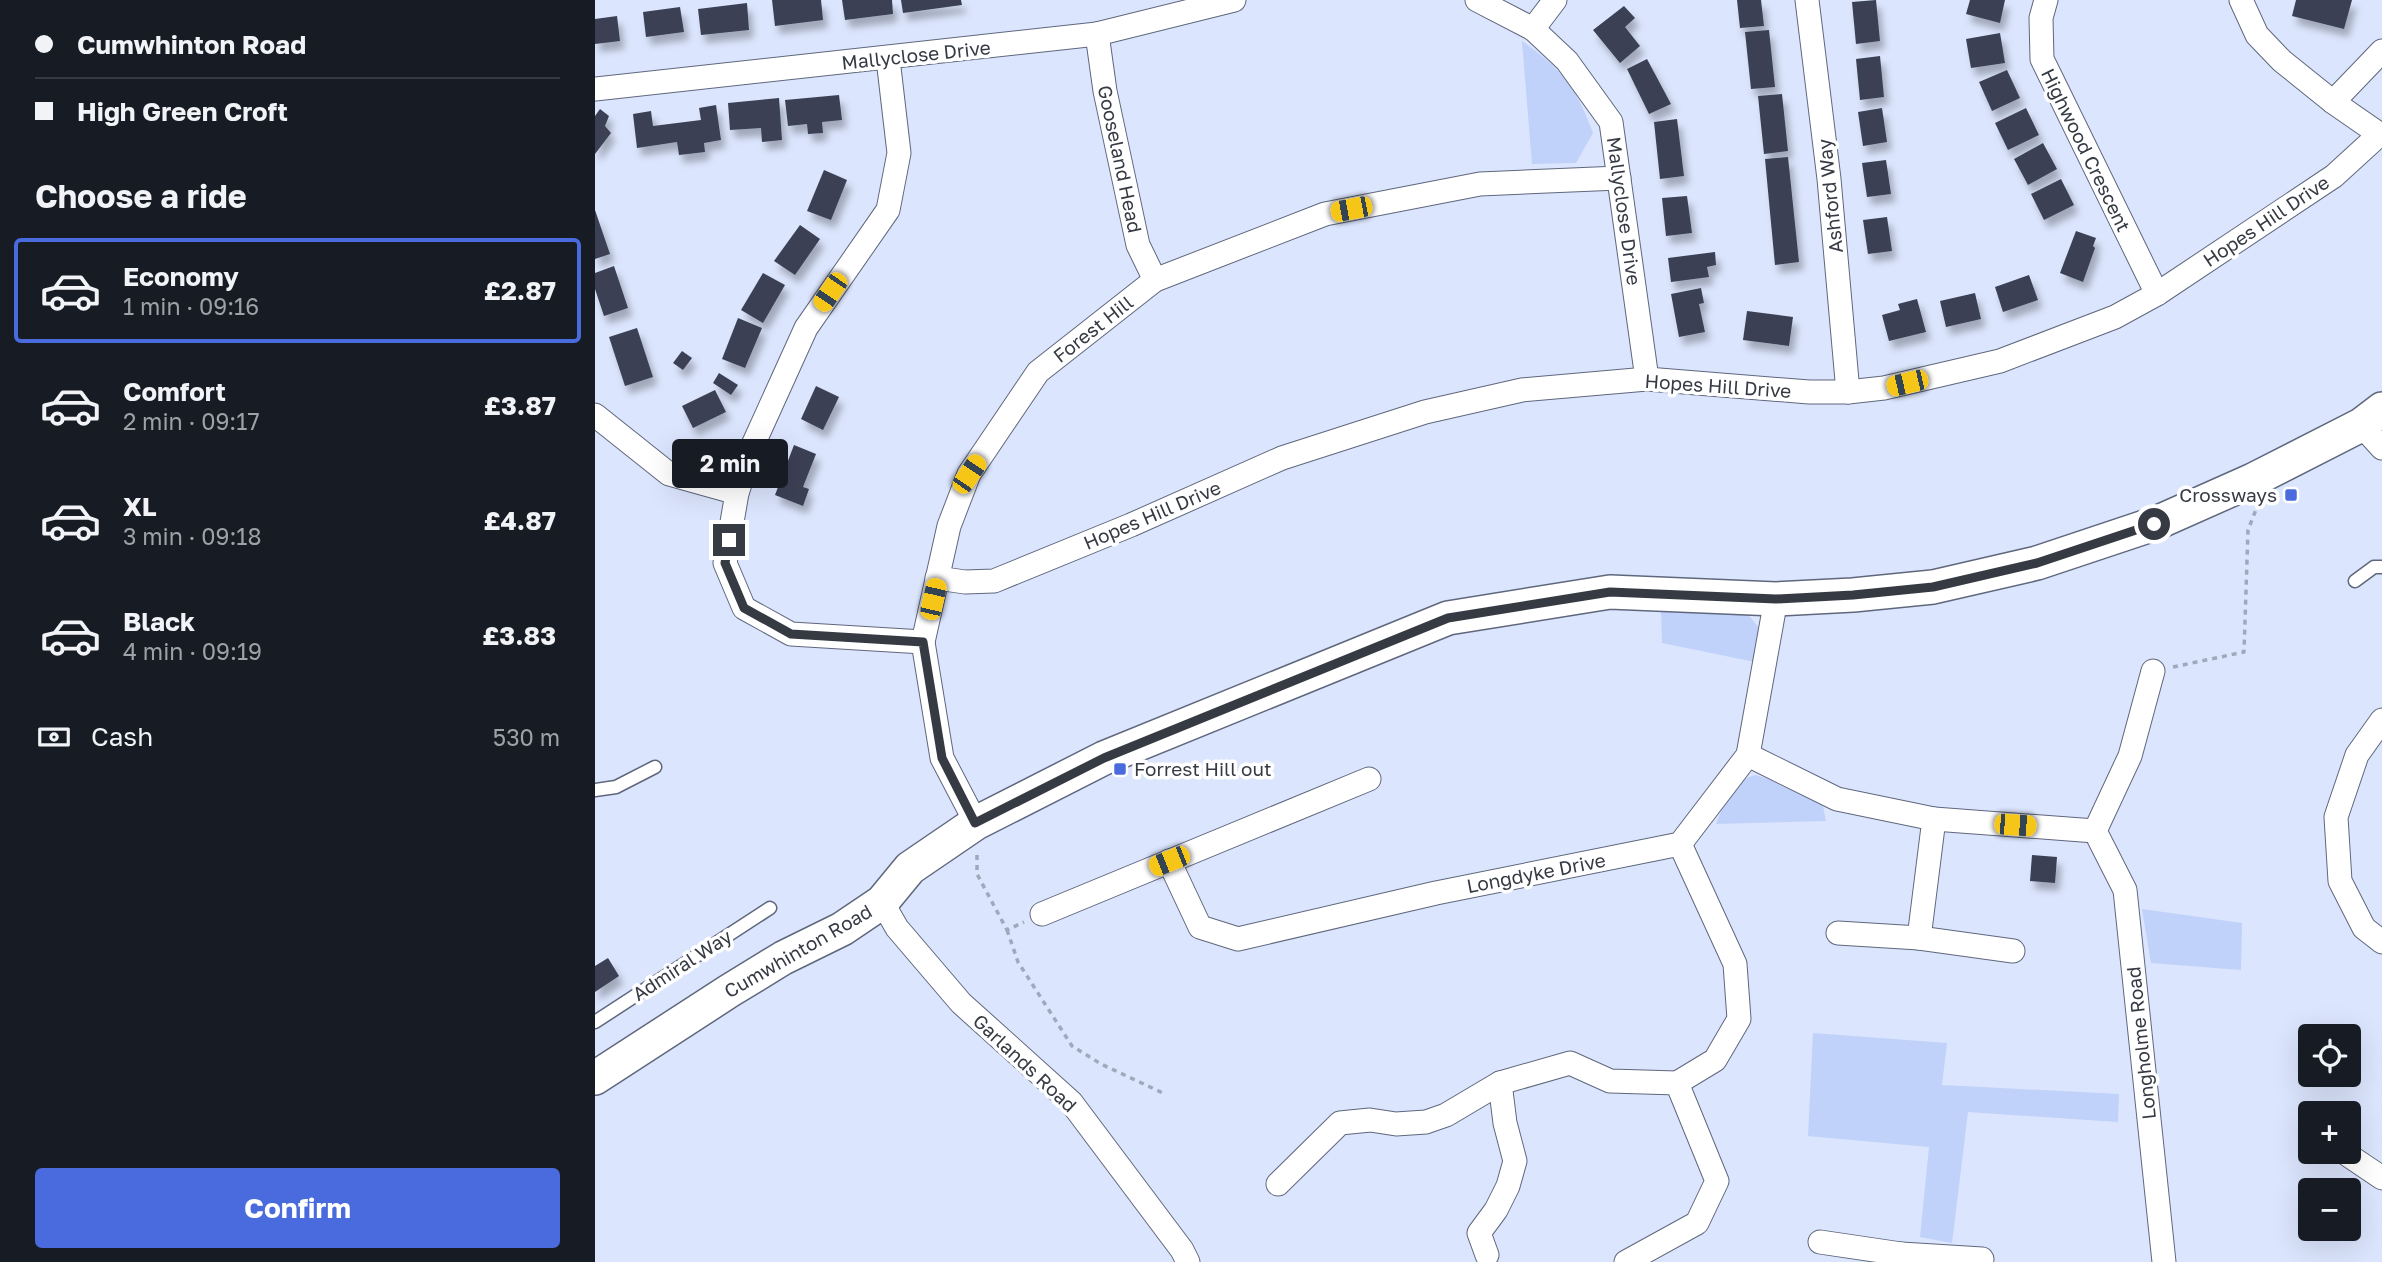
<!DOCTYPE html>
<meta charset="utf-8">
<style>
:root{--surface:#171b24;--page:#242831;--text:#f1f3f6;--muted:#9ea1a6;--line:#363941;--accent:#4a6bde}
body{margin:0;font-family:"Golos Text",sans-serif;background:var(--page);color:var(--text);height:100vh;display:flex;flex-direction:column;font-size:26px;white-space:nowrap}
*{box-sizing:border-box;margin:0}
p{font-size:23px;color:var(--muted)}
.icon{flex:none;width:38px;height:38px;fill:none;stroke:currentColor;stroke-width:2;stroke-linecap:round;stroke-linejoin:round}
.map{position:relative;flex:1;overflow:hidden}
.panel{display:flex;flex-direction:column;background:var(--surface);width:595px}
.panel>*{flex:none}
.guide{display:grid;align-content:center;height:154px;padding:0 35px;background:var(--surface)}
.fabs{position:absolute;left:1703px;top:1024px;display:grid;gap:14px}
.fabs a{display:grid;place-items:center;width:63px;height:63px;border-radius:7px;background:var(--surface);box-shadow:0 7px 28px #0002;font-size:35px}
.end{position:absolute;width:32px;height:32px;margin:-16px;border:9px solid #363a43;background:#fff;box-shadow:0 0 0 4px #fff}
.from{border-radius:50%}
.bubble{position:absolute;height:49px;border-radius:7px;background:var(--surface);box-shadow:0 7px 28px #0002;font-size:23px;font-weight:700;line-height:49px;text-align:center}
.car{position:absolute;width:21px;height:42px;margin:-21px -10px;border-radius:9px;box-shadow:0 0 5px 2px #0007;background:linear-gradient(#f5c518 24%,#345 0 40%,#f5c518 0 76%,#345 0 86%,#f5c518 0)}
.guide b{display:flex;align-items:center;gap:24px;height:66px;font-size:26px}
.guide b+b{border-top:2px solid var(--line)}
.guide i{width:18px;height:18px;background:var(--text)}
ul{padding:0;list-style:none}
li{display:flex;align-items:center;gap:21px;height:105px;margin:0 14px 10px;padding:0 21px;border:4px solid transparent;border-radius:7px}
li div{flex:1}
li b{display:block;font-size:26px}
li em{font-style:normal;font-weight:700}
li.selected{border-color:var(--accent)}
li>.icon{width:63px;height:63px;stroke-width:1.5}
h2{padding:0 35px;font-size:32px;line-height:84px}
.pay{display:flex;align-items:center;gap:18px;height:77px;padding:0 35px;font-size:26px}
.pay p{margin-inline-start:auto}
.cta{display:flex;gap:14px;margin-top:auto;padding:14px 35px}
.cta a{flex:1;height:80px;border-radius:7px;background:var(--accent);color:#fff;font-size:28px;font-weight:700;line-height:80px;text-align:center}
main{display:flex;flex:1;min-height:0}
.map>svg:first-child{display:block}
.green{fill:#c0d1fa}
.building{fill:#3a4154;filter:url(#shadow)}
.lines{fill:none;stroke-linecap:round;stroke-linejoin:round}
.lane-casing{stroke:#5f677c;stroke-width:15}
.street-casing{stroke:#5f677c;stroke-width:25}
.secondary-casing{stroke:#5f677c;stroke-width:36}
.path{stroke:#a0a8bb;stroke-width:3.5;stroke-dasharray:5 5;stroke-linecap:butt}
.lane{stroke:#fff;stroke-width:12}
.street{stroke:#fff;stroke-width:23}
.secondary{stroke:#fff;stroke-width:33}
.route{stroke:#363a43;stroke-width:9}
.poi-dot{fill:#4a6bde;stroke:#fff;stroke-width:2.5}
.labels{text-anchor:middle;stroke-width:7;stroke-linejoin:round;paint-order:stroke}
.street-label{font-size:19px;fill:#363a43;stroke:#fff}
.poi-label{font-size:19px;fill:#363a43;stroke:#fff;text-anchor:end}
</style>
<main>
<section class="panel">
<div class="guide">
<b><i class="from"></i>Cumwhinton Road</b>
<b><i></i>High Green Croft</b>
</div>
<h2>Choose a ride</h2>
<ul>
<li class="selected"><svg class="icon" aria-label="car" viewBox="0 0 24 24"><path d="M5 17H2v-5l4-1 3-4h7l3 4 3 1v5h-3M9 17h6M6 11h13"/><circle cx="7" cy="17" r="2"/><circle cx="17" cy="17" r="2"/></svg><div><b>Economy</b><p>1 min · 09:16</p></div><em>£2.87</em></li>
<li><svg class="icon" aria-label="car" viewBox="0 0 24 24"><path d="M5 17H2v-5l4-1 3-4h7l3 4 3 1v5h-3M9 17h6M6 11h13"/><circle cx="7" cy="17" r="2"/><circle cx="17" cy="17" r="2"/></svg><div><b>Comfort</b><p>2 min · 09:17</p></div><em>£3.87</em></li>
<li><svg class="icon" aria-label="car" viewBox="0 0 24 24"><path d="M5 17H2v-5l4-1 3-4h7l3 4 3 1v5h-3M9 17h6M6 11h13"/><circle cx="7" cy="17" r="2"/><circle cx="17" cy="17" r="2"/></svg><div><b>XL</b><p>3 min · 09:18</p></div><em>£4.87</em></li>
<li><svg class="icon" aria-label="car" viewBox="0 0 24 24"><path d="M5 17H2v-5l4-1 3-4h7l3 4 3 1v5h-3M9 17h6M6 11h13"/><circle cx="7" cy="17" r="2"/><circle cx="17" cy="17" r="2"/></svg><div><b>Black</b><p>4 min · 09:19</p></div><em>£3.83</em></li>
</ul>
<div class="pay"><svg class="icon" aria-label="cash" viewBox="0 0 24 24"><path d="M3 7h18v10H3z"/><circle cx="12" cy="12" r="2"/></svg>Cash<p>530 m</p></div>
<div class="cta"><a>Confirm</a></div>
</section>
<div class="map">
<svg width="1787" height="1262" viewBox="0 0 1787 1262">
<defs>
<filter id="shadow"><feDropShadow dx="4.5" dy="8" stdDeviation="3.5" flood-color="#0004"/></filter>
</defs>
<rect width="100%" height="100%" fill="#dbe5fd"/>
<g class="green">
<path d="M 927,41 C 969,71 980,86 998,133 L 981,163 L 937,164 Z"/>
<polygon points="1116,610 1152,613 1164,628 1160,662 1067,643 1066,612"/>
<path d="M 1161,775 L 1181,781 L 1228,806 L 1231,821 L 1121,824 C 1128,805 1139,779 1161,775 Z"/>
<polygon points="1547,909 1647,923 1646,970 1556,963"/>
<polygon points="1218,1033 1352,1043 1347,1085 1524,1094 1523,1122 1373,1112 1357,1243 1325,1237 1334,1147 1213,1136"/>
</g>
<g class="building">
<polygon points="177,0 226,0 228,20 180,26"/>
<polygon points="247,0 297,0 298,14 250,20"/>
<polygon points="306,0 366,0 367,5 308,13"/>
<polygon points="1142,0 1166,0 1169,26 1145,28"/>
<polygon points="1281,0 1285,41 1261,44 1257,2"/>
<polygon points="1375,0 1410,0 1405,23 1371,14"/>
<polygon points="1701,0 1757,0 1749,29 1697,16"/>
<polygon points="152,3 154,30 106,35 103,9"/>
<polygon points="1029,6 1040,18 1030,27 1045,46 1025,63 998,30"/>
<polygon points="85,7 89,32 51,37 48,12"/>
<polygon points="22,16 25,41 0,44 0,19"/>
<polygon points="1174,30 1180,87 1156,89 1150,32"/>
<polygon points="1405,33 1410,63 1376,68 1371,39"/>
<polygon points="1285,56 1289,97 1265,100 1261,59"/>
<polygon points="1052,59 1076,104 1054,114 1032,69"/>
<polygon points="1412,70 1425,98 1397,111 1384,82"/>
<polygon points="1187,94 1193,151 1169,154 1163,96"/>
<polygon points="244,95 247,120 227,122 228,133 213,134 212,124 193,126 190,100"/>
<polygon points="184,98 187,140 167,142 166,128 135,130 133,103"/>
<polygon points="121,105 126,140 109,143 110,152 84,155 82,142 42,148 38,114 56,111 58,126 106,120 104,108"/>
<polygon points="1287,108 1292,142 1268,146 1263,112"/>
<polygon points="1431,108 1444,135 1413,150 1400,123"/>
<polygon points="5,109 14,116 10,126 16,133 0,154 0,116"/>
<polygon points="1082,119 1089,176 1065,179 1059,122"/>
<polygon points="1448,143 1462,169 1433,185 1419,159"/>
<polygon points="1193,157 1204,262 1180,265 1170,159"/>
<polygon points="1291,160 1296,194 1272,197 1267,163"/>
<polygon points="229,170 252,180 236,220 212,211"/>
<polygon points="1466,179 1479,205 1449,220 1436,194"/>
<polygon points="1092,196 1097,233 1071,236 1067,198"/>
<polygon points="0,210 15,254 0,259"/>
<polygon points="1292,217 1297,251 1273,254 1268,220"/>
<polygon points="205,225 225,239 200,275 179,261"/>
<polygon points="1481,231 1501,238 1498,246 1500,248 1488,282 1465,273"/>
<polygon points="1120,252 1121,265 1112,267 1114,277 1076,282 1073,258"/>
<polygon points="19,266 33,308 9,316 0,289 0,273"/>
<polygon points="168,273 190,285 168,323 146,310"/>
<polygon points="1434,275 1443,300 1408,312 1400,287"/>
<polygon points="1106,288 1109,303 1104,304 1110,332 1084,337 1076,294"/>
<polygon points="1380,293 1386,319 1351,327 1345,301"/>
<polygon points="1322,299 1331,332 1294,341 1287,315 1305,310 1303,304"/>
<polygon points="1152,311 1198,317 1194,346 1148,340"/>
<polygon points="143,318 167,328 150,368 127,359"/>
<polygon points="42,328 58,377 30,386 14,337"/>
<polygon points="87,351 97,358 88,370 78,363"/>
<polygon points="124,373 143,385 136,395 118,383"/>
<polygon points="221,386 244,397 228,430 206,419"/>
<polygon points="120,390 131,412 98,428 87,406"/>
<polygon points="199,445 221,454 208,487 214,489 208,506 180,495"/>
<polygon points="1437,855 1462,857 1460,883 1435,881"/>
<polygon points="13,958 24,976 0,992 0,966"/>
</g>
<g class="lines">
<g class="lane-casing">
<g id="lane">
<polyline points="1760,581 1779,567 1787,567"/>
<polyline points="0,790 21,787 60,767"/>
<polyline points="0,1022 175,908"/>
</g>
</g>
<g class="street-casing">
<g id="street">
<polyline points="882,0 938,29 972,61 1016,122 1052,379"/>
<polyline points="1212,0 1234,179 1253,392"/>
<polyline points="1451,0 1446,18 1447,59 1562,294"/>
<polyline points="1646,0 1662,35 1687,61 1738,102 1787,136"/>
<polyline points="938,29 960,0"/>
<polyline points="502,34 510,91 543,245 560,280"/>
<polyline points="293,59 304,153 293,210 211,328 158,445 142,493 130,563 149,608 196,634 328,642"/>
<polyline points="0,89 502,34 639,0"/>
<polyline points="1738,102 1787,51"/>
<polyline points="0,415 74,474 142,493"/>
<polyline points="1766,425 1787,448"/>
<polyline points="342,578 370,582 399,581 536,525 687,458 830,412 927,390 1052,379 1214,392 1253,392 1289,388 1405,361 1520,317 1562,294 1739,176 1785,134"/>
<polyline points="1787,720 1762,755 1741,817 1745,881 1769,928 1787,942"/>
<polyline points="1153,755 1242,799 1339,819 1500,831 1530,890 1569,1262"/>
<polyline points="381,823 347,758 328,642 354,526 374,474 443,372 560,280 730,214 885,184 1024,178"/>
<polyline points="1500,831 1535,756 1558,671"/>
<polyline points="574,861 605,927 643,939 841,893 1085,844 1153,755 1181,599"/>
<polyline points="287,902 302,928 366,1003 476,1102 587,1250 593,1262"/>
<polyline points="447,914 774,779"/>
<polyline points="1243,933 1324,938 1418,951"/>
<polyline points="1324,938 1339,819"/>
<polyline points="1750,1153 1787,1178"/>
<polyline points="683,1184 745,1123 775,1120 801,1124 831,1122 851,1115 905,1083 975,1063 1015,1081 1082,1083 1120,1060 1144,1019 1140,964 1085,844"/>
<polyline points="1225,1242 1306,1254"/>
<polyline points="892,1255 884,1233 901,1210 913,1186 920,1161 910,1123 905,1083"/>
<polyline points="1031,1262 1102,1223 1122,1181 1082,1083"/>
<polyline points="1306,1262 1306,1254 1387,1259"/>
</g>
</g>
<g class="secondary-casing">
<polyline id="secondary" points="0,1078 134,991 188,958 247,929 287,902 315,868 381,823 509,758 853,618 1015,592 1181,599 1258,595 1338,587 1442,563 1559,524 1658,480 1766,425 1787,409"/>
</g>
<g class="path">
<polyline points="1578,667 1649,652 1653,530 1662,507"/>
<polyline points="382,855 382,874 412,930 429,922"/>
<polyline points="412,930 423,962 477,1046 506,1064 570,1094"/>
</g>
<use href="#lane" class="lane"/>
<use href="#street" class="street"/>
<use href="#secondary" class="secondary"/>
</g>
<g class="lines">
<polyline class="route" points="134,540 130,563 149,608 196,634 328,642 347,758 380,823 509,758 853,618 1015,592 1181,599 1258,595 1338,587 1442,563 1559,524"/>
</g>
<g class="poi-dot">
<rect x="1689" y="488" width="14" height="14" rx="3.5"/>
<rect x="518" y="762" width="14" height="14" rx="3.5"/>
</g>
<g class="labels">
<g class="street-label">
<text transform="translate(321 55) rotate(-6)" y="7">Mallyclose Drive</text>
<text transform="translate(1491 150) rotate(64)" y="7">Highwood Crescent</text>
<text transform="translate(525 159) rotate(78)" y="7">Gooseland Head</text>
<text transform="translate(1235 196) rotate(-96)" y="7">Ashford Way</text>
<text transform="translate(1029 211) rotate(82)" y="7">Mallyclose Drive</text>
<text transform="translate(1671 221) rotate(-34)" y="7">Hopes Hill Drive</text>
<text transform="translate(498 329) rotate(-38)" y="7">Forest Hill</text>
<text transform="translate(1123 386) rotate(4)" y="7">Hopes Hill Drive</text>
<text transform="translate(557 515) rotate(-23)" y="7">Hopes Hill Drive</text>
<text transform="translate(941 873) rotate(-11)" y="7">Longdyke Drive</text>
<text transform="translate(203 951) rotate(-30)" y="7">Cumwhinton Road</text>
<text transform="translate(87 965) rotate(-33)" y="7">Admiral Way</text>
<text transform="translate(1546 1043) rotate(-96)" y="7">Longholme Road</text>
<text transform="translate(430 1063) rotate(43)" y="7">Garlands Road</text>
</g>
<g class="poi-label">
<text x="1682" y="502">Crossways</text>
<text x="539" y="776" text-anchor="start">Forrest Hill out</text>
</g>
</g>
</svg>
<div class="fabs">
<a><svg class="icon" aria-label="locate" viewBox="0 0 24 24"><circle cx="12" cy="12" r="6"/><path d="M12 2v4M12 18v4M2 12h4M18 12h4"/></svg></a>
<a>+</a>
<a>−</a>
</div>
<i class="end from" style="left:1559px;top:524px"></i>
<i class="end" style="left:134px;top:540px"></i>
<div class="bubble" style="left:77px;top:439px;width:116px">2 min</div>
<i class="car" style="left:756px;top:209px;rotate:259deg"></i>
<i class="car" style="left:235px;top:292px;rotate:214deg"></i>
<i class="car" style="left:1312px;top:383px;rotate:257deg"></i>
<i class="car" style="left:374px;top:474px;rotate:34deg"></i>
<i class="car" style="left:338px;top:599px;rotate:13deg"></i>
<i class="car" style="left:1420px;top:825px;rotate:94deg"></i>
<i class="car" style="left:574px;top:861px;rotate:248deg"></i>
</div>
</main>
